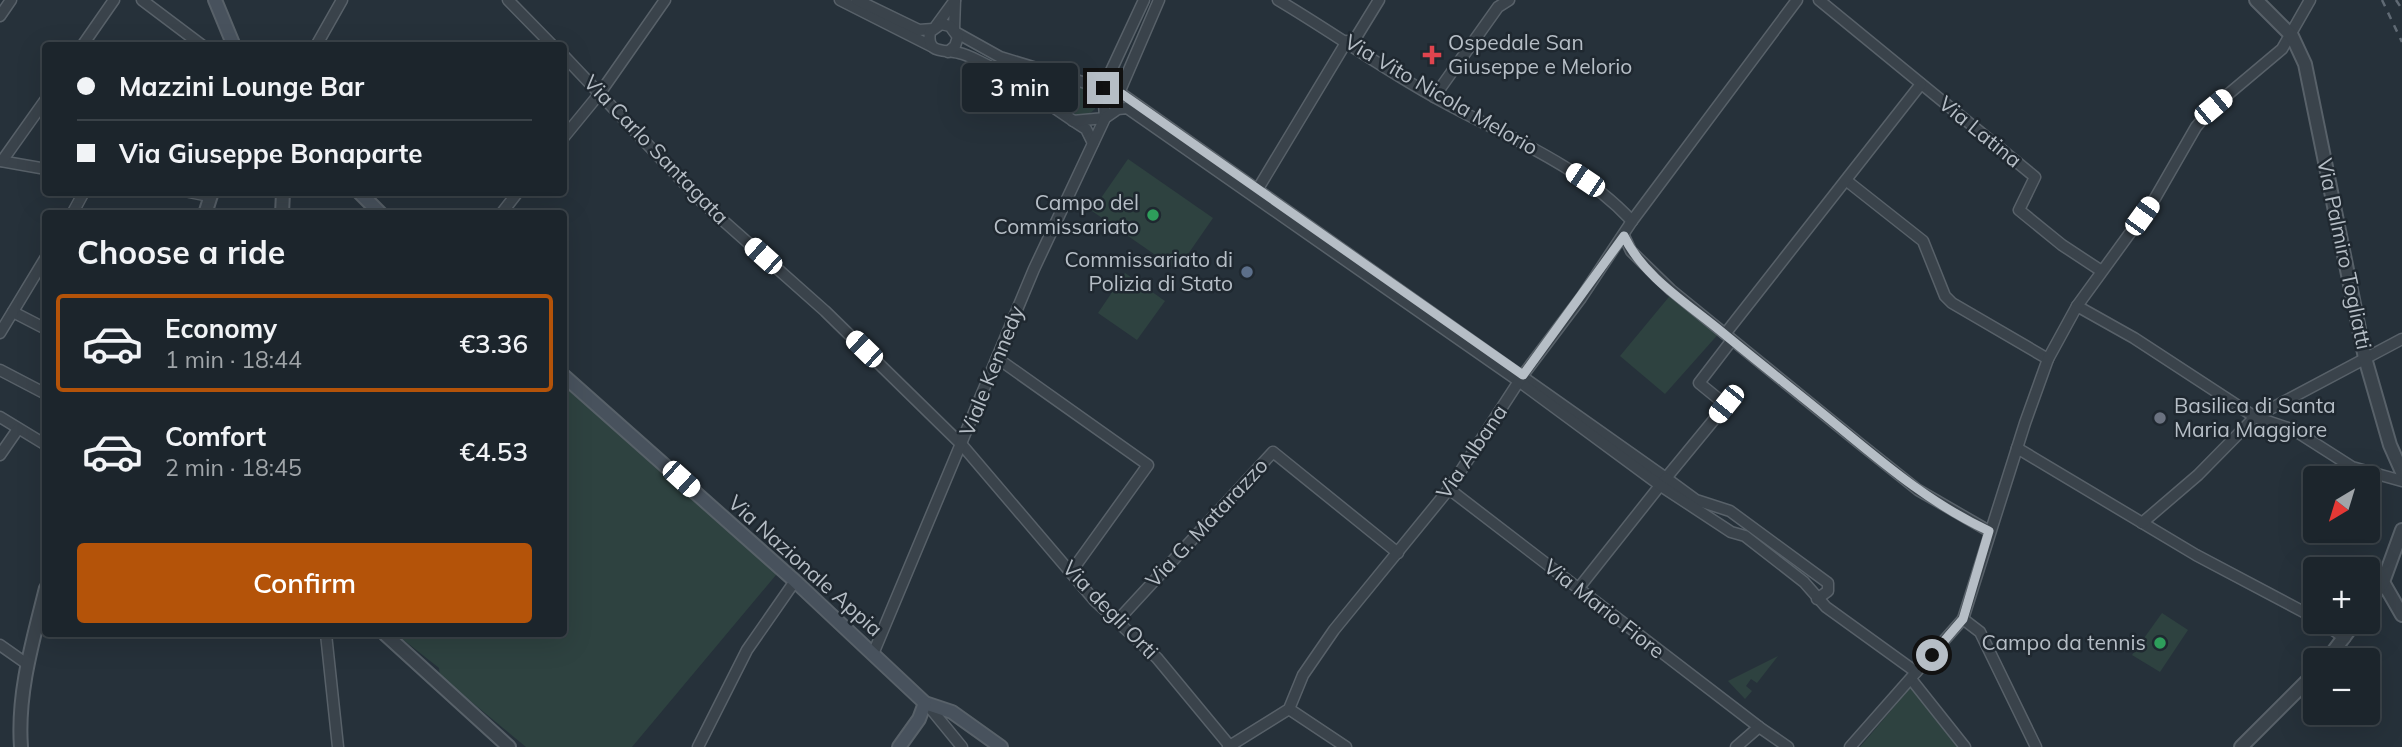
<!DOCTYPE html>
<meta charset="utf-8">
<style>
:root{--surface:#1c252c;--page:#252d34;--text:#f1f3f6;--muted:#a0a5a9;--line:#3a4248;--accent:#b45309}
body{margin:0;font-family:Mulish,sans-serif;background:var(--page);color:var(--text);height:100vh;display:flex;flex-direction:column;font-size:26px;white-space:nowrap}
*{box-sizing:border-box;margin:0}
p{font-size:23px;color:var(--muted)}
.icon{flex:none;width:38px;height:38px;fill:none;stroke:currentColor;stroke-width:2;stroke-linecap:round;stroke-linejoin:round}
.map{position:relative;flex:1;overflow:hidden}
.side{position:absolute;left:42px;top:210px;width:525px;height:427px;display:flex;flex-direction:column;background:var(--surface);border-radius:7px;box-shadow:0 7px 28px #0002,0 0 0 2px var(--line)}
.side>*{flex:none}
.guide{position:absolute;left:42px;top:42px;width:525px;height:154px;border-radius:7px;box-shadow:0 7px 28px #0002,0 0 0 2px var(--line);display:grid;align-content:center;height:154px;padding:0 35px;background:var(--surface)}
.needle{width:46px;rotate:218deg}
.fabs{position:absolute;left:2303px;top:466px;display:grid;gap:14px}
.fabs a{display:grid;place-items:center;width:77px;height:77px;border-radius:7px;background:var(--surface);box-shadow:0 7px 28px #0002,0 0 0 2px var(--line);font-size:35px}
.end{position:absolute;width:32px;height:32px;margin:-16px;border:9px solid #b6bec6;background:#111;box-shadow:0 0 0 4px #111}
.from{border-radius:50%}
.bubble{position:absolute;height:49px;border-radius:7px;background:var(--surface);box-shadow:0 7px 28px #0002,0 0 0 2px var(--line);font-size:23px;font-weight:600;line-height:49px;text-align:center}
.car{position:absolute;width:21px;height:42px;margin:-21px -10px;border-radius:9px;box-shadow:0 0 5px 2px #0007;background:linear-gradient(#fff 24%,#345 0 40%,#fff 0 76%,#345 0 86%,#fff 0)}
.guide b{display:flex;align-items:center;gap:24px;height:66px;font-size:26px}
.guide b+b{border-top:2px solid var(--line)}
.guide i{width:18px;height:18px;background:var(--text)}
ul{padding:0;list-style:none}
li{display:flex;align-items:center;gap:21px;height:98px;margin:0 14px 10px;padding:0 21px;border:4px solid transparent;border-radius:7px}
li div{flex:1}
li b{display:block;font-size:26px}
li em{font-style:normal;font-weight:600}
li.selected{border-color:var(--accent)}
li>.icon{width:63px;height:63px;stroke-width:1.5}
h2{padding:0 35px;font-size:32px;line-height:84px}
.action{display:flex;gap:14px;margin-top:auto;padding:14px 35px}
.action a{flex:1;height:80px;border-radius:7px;background:var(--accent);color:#fff;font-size:28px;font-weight:600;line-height:80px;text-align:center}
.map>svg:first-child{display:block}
.green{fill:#2e4240}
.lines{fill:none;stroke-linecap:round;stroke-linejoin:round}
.minor-casing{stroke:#586169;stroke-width:13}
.tertiary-casing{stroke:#586169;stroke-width:16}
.secondary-casing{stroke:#586169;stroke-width:16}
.minor{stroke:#3a434b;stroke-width:10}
.tertiary{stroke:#3a434b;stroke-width:12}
.secondary{stroke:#48525d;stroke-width:12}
.rail{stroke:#606a74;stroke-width:2.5;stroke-dasharray:7 7;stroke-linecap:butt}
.route{stroke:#b6bec6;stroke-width:9}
.health-dot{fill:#e0444e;stroke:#1f2830;stroke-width:2.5}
.leisure-dot{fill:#2e9e5b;stroke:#1f2830;stroke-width:2.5}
.service-dot{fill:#5c6f8a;stroke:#1f2830;stroke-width:2.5}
.worship-dot{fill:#6b7280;stroke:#1f2830;stroke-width:2.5}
.labels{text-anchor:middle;stroke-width:5;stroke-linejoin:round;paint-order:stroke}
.poi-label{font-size:21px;fill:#b6bec6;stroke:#1f2830;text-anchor:end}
.street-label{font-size:21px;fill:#b6bec6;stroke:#1f2830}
</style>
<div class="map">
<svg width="2402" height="747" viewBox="0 0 2402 747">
<rect width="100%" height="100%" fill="#26313a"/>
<g class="green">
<polygon points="1010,64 1088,87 1096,95 1095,109 1088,115 1077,115 1007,71 1005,68"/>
<polygon points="1128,159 1213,218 1177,270 1092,211"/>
<polygon points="1125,273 1165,301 1137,340 1098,313"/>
<polygon points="1673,292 1721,331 1665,394 1620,356"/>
<polygon points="564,376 781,569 632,747 526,747 440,676 439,668 396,634 564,634"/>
<polygon points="2162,613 2188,630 2160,672 2132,655"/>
<polygon points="1778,656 1757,683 1751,679 1746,686 1752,691 1745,699 1728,681"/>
<polygon points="1911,687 1961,747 1860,747"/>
</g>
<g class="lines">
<g class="minor-casing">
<g id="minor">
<polyline points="142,0 203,46"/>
<polyline points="508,0 553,46"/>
<polyline points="840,0 931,46"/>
<polyline points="857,0 919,30 933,29"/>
<path d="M 1278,0 C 1332,32 1383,69 1438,99 C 1505,136 1579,164 1632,221"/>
<polyline points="1819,0 2035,177 2019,210 2062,245 2100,270"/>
<polyline points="0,16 11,0"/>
<polyline points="936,26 955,0"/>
<polyline points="954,29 955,0"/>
<polyline points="957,33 1000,57 1122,94 1666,478 1726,405 1699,383 1732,340"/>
<polyline points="1352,44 1379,0"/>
<polyline points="82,46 114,0"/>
<polyline points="316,46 342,0"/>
<path d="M 948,52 L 955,46 L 958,37 L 950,26 L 941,24 L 930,32 C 926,55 945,49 959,53 C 965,54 973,58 979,61 C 1017,79 1051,107 1086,129 L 1093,143"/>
<polyline points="564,56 701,201 825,311 962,445 1095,601 1157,658 1229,745"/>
<polyline points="1103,88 1144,0"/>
<polyline points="1119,93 1159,0"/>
<polyline points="1434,97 1498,7 1509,0"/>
<polyline points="1073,121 1105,118 1103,88"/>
<polyline points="564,137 600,93 665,0"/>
<polyline points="0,161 46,169"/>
<polyline points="2,161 46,99"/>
<polyline points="1847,181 1923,241 1945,296 1952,303 2048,359"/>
<polyline points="189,192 209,196"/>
<polyline points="1256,192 1347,41"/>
<polyline points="72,214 84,192"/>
<polyline points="501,214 518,192"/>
<polyline points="1624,236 1631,251 1671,290 1859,443 1918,490 1989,531"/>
<polyline points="2077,306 2134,338 2255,417 2294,430 2352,467 2402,481"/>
<polyline points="13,312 46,329"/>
<polyline points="0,333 46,257"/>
<polyline points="1725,334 1921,84"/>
<polyline points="997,358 1148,465 1071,572"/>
<polyline points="0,370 46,394"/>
<polyline points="0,417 46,445"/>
<polyline points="2017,448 2196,555 2315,618"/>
<polyline points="0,455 18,429"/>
<polyline points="1449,489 1759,727"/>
<polyline points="2142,523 2198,475 2255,417 2402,339"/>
<polyline points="1578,589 1666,478 1696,500 1730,511 1828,583 1828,591 1817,599"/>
<polyline points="1963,619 1980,632 2036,747"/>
<polyline points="1118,620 1273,452 1398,553"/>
<polyline points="2320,621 2345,638"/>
<polyline points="326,634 338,747"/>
<polyline points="0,645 27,664"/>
<polyline points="873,654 1034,269 1105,118 1118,109 1127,108 1520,382 1661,486 1731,532 1745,536 1804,582 1826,607 1916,672"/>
<polyline points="1911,679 1965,747"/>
<polyline points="926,703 962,747"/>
<polyline points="1289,709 1346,747"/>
<polyline points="698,747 747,650 795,581"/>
<polyline points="1228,747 1289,709 1303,675 1334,630 1449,489 1523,375 1581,298 1632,221 1797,0"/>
<polyline points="1736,747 1759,727 1788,747"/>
<polyline points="1850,747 1963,619 2025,423 2048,359 2077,306 2154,200 2196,127 2213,107 2282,49 2310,0"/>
</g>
</g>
<g class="tertiary-casing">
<g id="tertiary">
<polyline points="2256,0 2292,36 2305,64 2365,358 2390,445 2402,472"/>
<polyline points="205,214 212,192"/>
<polyline points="282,214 283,192"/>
<polyline points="2383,582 2402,615"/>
<polyline points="2368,604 2383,582 2402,530"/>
<polyline points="385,634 509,747"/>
<polyline points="2327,660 2356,621"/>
<path d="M 21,747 C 17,693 33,640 46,588"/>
<polyline points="2241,747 2315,673"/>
</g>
</g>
<g class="secondary-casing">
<g id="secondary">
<polyline points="215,0 234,46"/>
<polyline points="359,192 381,214"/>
<polyline points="564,376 795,581 925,703 952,712 1001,747"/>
<polyline points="899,747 919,719 925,703"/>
</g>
</g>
<use href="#minor" class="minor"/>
<use href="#tertiary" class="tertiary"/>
<use href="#secondary" class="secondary"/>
<g class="rail">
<polyline points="2382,0 2402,42"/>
<polyline points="2396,0 2402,9"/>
</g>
</g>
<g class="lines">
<path class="route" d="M 1103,88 L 1122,94 L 1523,375 L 1624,236 C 1643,277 1690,305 1723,333 C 1763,366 1804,398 1844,431 C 1890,469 1935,506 1989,531 L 1963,619 L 1932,655"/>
</g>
<path class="health-dot" d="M1428.5 44.5h7v7h7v7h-7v7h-7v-7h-7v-7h7z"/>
<g class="leisure-dot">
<circle cx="1153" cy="215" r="7"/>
<circle cx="2160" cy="643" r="7"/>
</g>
<circle class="service-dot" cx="1247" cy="272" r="7"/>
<circle class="worship-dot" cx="2160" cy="418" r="7"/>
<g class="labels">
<g class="poi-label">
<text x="1448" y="50" text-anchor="start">Ospedale San<tspan x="1448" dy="24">Giuseppe e Melorio</tspan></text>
<text x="1139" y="210">Campo del<tspan x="1139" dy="24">Commissariato</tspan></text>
<text x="1233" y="267">Commissariato di<tspan x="1233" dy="24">Polizia di Stato</tspan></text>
<text x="2174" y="413" text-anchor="start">Basilica di Santa<tspan x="2174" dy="24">Maria Maggiore</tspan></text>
<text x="2146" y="650">Campo da tennis</text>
</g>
<g class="street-label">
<text transform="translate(1441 95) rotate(30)" y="7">Via Vito Nicola Melorio</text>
<text transform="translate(1980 132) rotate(39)" y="7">Via Latina</text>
<text transform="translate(656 150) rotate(46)" y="7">Via Carlo Santagata</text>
<text transform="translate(2344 254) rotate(78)" y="7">Via Palmiro Togliatti</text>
<text transform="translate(992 371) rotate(-68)" y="7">Viale Kennedy</text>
<text transform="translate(1472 452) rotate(-56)" y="7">Via Albana</text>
<text transform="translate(1207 523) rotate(-47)" y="7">Via G. Matarazzo</text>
<text transform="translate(805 566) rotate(42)" y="7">Via Nazionale Appia</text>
<text transform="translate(1604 609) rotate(38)" y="7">Via Mario Fiore</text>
<text transform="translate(1110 610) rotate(46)" y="7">Via degli Orti</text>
</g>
</g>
</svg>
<div class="fabs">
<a><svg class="needle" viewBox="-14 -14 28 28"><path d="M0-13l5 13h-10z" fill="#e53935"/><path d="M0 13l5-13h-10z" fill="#a0a5a9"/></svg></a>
<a>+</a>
<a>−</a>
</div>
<i class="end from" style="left:1932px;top:655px"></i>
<i class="end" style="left:1103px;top:88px"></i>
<div class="bubble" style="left:962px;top:63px;width:116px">3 min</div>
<i class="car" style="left:2213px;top:107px;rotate:50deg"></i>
<i class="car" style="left:1585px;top:180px;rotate:304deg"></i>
<i class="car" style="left:2142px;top:216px;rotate:36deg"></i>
<i class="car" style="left:763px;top:256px;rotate:312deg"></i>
<i class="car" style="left:864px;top:349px;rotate:314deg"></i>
<i class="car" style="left:1726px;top:404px;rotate:219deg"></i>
<i class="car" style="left:681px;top:479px;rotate:132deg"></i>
<div class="guide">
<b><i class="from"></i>Mazzini Lounge Bar</b>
<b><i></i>Via Giuseppe Bonaparte</b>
</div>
<section class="side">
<h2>Choose a ride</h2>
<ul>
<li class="selected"><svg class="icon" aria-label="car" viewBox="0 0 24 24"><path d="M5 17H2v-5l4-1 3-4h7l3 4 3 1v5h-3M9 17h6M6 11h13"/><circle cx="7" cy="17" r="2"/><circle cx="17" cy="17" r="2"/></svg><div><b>Economy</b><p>1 min · 18:44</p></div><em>€3.36</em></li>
<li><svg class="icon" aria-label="car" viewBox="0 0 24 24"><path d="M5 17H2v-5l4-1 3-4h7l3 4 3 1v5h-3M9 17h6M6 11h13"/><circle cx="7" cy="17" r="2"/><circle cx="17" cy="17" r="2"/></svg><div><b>Comfort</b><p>2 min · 18:45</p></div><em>€4.53</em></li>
</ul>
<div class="action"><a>Confirm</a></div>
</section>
</div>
